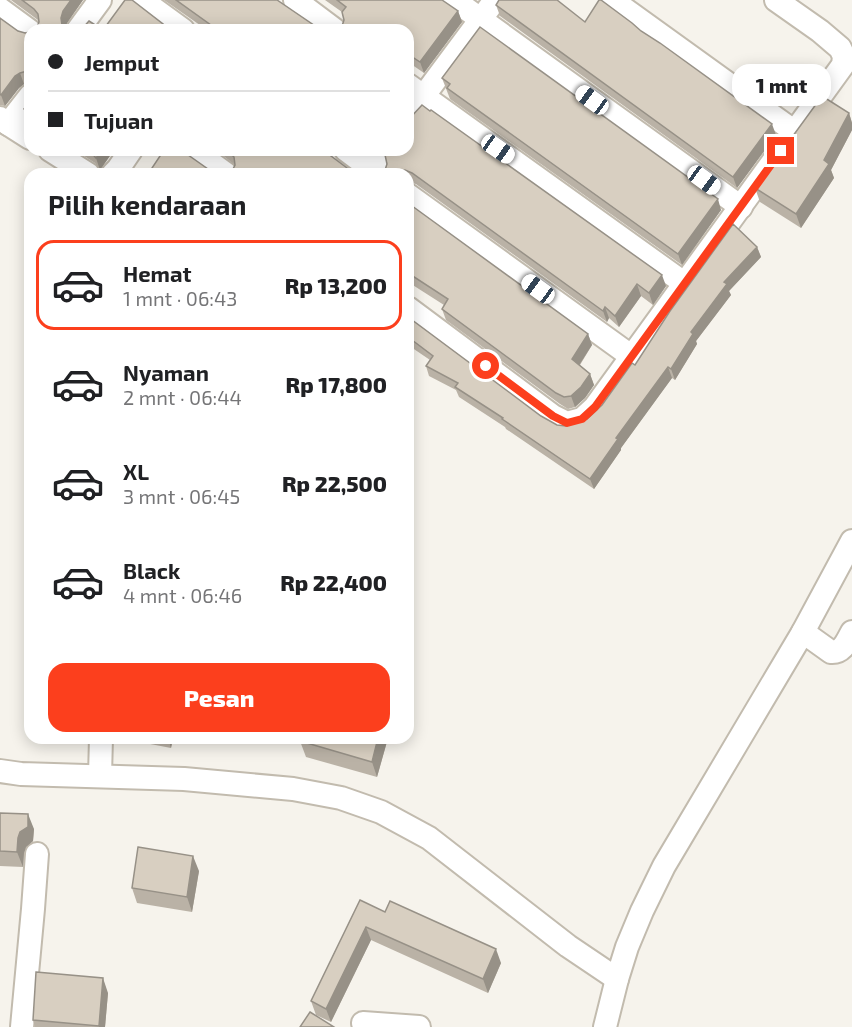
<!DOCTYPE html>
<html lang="id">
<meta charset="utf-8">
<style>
:root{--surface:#fff;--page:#f6f6f6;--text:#202124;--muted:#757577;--line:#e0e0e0;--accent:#fc3f1d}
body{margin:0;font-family:"Exo 2",sans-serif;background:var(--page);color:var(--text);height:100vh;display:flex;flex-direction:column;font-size:22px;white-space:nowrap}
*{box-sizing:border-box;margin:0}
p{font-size:20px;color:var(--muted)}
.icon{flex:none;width:33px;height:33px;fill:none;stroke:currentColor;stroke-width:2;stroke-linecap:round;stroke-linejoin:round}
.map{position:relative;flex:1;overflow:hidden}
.sheet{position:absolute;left:24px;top:168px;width:390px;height:576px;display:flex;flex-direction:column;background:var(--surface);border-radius:18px;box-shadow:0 3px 15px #0003}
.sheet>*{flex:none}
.banner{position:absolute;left:24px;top:24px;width:390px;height:132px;border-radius:18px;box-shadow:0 3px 15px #0003;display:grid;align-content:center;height:132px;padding:0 24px;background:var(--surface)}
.end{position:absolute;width:27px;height:27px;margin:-14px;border:8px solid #fc3f1d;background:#fff;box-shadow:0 0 0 3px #fff}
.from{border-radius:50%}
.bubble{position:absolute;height:42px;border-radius:18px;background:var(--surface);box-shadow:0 3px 15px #0003;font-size:20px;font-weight:800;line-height:42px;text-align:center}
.car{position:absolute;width:18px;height:36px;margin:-18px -9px;border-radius:8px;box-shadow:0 0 4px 2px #0007;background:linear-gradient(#fff 24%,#345 0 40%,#fff 0 76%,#345 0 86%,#fff 0)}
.banner b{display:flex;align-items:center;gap:21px;height:57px;font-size:22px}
.banner b+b{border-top:2px solid var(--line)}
.banner i{width:15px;height:15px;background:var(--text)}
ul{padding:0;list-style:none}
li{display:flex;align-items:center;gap:18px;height:90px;margin:0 12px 9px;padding:0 12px;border:3px solid transparent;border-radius:18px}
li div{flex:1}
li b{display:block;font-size:22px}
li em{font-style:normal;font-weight:800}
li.selected{border-color:var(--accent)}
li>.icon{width:54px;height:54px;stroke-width:1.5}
h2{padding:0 24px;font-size:27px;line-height:72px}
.primary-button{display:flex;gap:12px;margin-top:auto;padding:12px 24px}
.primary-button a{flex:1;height:69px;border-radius:18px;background:var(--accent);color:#fff;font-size:24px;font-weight:800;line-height:69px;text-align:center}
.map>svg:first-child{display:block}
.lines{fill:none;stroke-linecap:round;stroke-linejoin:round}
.minor-casing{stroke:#c2bbae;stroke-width:26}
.minor{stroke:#fff;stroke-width:22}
.wall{fill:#bab2a6}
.shaded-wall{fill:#979187}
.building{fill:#d8cfc1;stroke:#979187;stroke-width:1.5}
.route{stroke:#fc3f1d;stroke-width:8}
</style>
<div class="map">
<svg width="852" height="1027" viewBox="0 0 852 1027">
<rect width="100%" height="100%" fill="#f6f3ec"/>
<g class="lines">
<g class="minor-casing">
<g id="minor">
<polyline points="142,0 183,30"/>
<polyline points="295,0 335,30"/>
<polyline points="454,0 741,207"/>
<polyline points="612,0 795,132"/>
<polyline points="0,9 30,31"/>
<polyline points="78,30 100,0"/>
<polyline points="408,85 684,283"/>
<polyline points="408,117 495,0"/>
<polyline points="0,118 8,124 30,96"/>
<polyline points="8,124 30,138"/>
<polyline points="50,150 88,174"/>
<polyline points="193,150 226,174"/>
<polyline points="346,150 378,174"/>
<polyline points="113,174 118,169 131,150"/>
<polyline points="367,174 384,150"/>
<polyline points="408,195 631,356"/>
<polyline points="408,308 553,416 567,423 582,419 595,407 843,65 844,56 840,48 820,31 776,0"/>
<path d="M 803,632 L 831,652 C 843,653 847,641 852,632"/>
<polyline points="0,771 21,774 184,779 293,789 341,798 381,812 429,838 568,946 617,979"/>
<polyline points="100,776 101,738"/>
<polyline points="363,1023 419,1027"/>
<polyline points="22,1027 33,909 37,854"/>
<polyline points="605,1027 617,979 627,947 642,911 664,866 803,632 852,541"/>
</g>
</g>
<use href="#minor" class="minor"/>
</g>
<g class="wall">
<polygon points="11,0 83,0 67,23 65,28 37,27 39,22 38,20"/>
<polygon points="164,0 277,0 321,30 207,30"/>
<polygon points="325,0 442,0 458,11 462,22 424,73 408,62 408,30 342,26 344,20 342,12"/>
<polygon points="496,5 585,22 641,31 776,135 737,188 500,16"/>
<polygon points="0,18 18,31 25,33 30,32 30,83 24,84 19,88 5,106 0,105"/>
<polygon points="442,78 721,210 682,265 450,99"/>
<polygon points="30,102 30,122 28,121 24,109"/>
<polygon points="849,113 852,123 852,130 831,170 834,178 801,228 760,202 755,188"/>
<polygon points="75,150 114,150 100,170 95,163"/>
<polygon points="216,150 323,150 232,171 235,165"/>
<polygon points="385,155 666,286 653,305 641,296 619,327 609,318 607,322 416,184 408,182 408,174 381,174 385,170 387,164"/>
<polygon points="408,203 588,334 592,345 580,365 590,374 594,385 585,398 575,407 568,409 560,404 446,320 442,309 444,305 408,282"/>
<polygon points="757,247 761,257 729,291 731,295 696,341 697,344 675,380 672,378 621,448 621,450 594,489 506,429 505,427 459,397 456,390 429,376 426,366 430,360 408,345 408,317 541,416 557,425 566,426 587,419 602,405 635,365"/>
<polygon points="143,738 173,738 171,748 145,743"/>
<polygon points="301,738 388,738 377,777 306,757 300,741"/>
<polygon points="0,813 34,829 33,841 26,847 24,853 23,867 0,866"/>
<polygon points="199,871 192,912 137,903 132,888"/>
<polygon points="360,900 385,912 501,963 488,993 371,940 331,1022 316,1015 311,1001"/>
<polygon points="108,993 105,1027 35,1027 33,1020"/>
</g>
<g class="shaded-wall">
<polygon points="71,0 83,0 67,23 65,29 62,25 61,18 63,11"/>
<polygon points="458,11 462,22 424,73 420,62"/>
<polygon points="163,24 165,30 159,30"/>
<polygon points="20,73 24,84 19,88 5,106 1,95 15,76"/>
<polygon points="849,113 852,123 852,130 831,170 834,178 801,228 796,214"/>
<polygon points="772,124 776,135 737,188 733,177"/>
<polygon points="102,150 114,150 100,170 96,158"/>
<polygon points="718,199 721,210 682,265 678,254"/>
<polygon points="757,247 761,257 729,291 731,295 696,341 697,344 675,380 671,369 691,332 724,282"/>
<polygon points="662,275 666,286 653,305 649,293"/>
<polygon points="637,284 641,296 619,327 615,316"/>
<polygon points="605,307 609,318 607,322 603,311"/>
<polygon points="588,334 592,345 576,370 572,359"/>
<polygon points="668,367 672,378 621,448 621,450 594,489 590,479 616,438"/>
<polygon points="590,374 594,385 585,398 575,407 571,396"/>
<polygon points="168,738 173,738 171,748"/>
<polygon points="378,738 388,738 377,777 372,762"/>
<polygon points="28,814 34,829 33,841 26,847 24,853 23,867 17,852 18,838"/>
<polygon points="193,856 199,871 192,912 187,897"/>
<polygon points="366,927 371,940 331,1022 326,1009"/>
<polygon points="496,949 501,963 488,993 483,979"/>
<polygon points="103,978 108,993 105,1027 99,1027"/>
</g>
<g class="building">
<polygon points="22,0 71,0 63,11 61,18 62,25 66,30 34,30 37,27 39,22 38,14 34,9"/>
<polygon points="125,0 132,0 163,24 159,30 103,30"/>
<polygon points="176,0 277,0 321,30 218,30"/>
<polygon points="337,0 442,0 458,11 420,62 408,54 408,30 338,30 342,26 344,20 342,12 346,7"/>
<polygon points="499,0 557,0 585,22 599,0 601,0 632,23 641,31 660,43 772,124 733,177 496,5"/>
<polygon points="0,18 18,31 25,33 30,32 30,73 27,71 20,73 15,76 1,95 0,94"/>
<polygon points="89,21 103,30 81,30"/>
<polygon points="480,27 718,199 678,254 447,88 450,84 442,78"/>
<polygon points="822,96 849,113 824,160 829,164 796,214 755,188"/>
<polygon points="30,102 30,114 24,109"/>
<polygon points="422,105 430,111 431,110 662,275 649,293 637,284 615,316 605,307 603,311 412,173 405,170 398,172 395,174 381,174 385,170 387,164 385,155 388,150 408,150 408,118 410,118"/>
<polygon points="89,150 102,150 96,158"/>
<polygon points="164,150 181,150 215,174 148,174"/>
<polygon points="227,150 323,150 355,174 229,174 232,171 235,165 234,157"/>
<polygon points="408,203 588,334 572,359 590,374 581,387 571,396 564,397 556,393 442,309 448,299 408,273"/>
<polygon points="733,224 757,247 724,282 727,284 691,332 693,334 671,369 668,367 616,438 618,439 590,479 502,419 503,418 455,387 458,383 426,366 433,356 408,337 408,317 541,416 557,425 566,426 587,419 602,405 632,363 635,365 670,311"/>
<polygon points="301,738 378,738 372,762 300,741"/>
<polygon points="0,813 28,814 28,827 20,832 18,838 17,852 0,851"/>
<polygon points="138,847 193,856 187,897 132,888"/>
<polygon points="360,900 385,912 390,901 496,949 483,979 366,927 326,1009 311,1001"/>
<polygon points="36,972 103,978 99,1026 33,1020"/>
<polygon points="310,1012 334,1027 300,1027"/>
</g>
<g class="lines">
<polyline class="route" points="486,366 553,416 567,423 582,419 595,407 781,151"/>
</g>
</svg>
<i class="end from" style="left:486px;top:366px"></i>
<i class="end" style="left:781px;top:151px"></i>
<div class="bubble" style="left:732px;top:64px;width:99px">1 mnt</div>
<i class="car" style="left:592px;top:100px;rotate:306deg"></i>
<i class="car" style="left:498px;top:149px;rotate:125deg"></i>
<i class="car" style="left:704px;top:180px;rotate:126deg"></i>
<i class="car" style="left:538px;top:289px;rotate:306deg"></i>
<div class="banner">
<b><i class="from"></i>Jemput</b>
<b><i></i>Tujuan</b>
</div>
<section class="sheet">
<h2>Pilih kendaraan</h2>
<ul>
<li class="selected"><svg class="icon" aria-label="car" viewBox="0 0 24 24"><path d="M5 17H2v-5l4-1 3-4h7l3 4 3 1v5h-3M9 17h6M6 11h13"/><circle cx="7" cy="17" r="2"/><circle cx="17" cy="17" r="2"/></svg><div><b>Hemat</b><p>1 mnt · 06:43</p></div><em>Rp 13,200</em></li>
<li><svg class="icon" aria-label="car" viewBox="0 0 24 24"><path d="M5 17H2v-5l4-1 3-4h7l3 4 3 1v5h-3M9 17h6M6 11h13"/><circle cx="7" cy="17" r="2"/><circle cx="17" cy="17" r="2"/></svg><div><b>Nyaman</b><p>2 mnt · 06:44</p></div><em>Rp 17,800</em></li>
<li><svg class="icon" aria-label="car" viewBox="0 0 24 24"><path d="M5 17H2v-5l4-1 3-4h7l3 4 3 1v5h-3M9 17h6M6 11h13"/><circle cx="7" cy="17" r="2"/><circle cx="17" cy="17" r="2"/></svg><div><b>XL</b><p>3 mnt · 06:45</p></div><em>Rp 22,500</em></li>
<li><svg class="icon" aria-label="car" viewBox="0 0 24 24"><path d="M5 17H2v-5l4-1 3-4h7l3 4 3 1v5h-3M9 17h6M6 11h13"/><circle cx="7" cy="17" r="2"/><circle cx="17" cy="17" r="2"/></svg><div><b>Black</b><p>4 mnt · 06:46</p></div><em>Rp 22,400</em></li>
</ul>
<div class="primary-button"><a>Pesan</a></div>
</section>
</div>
